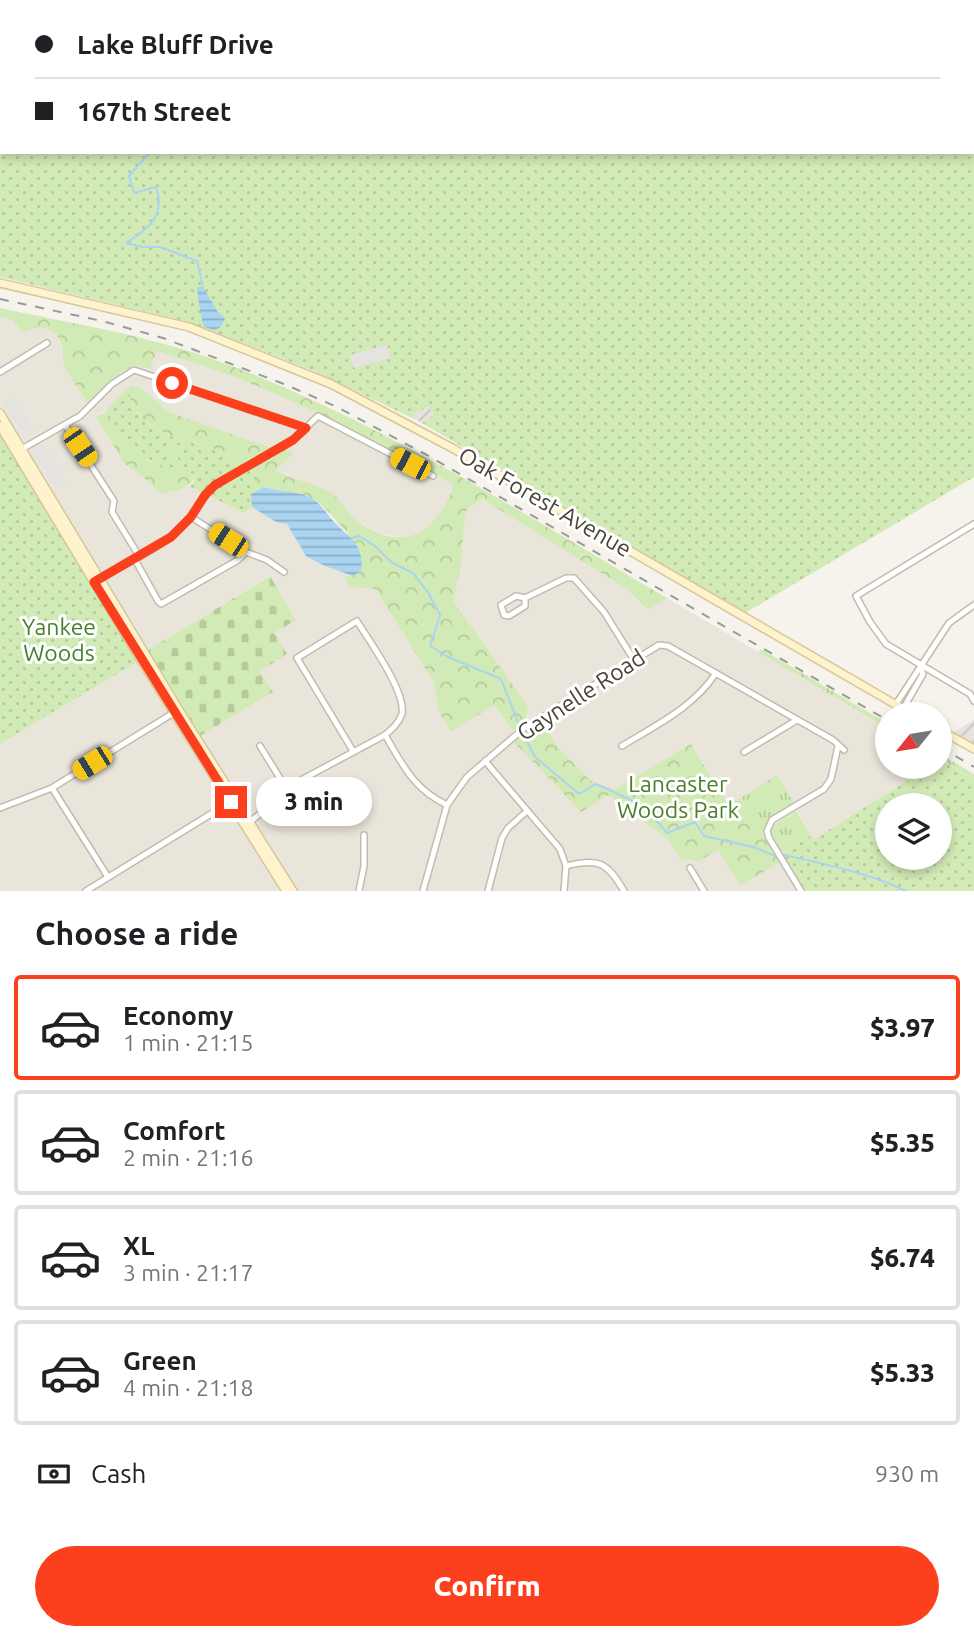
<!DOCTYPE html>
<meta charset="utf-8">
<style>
:root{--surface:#fff;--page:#f6f6f6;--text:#202124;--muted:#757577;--line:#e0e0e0;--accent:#fc3f1d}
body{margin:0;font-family:Ubuntu,sans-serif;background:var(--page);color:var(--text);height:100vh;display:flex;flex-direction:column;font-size:26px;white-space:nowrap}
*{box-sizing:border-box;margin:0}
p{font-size:23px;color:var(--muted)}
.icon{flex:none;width:38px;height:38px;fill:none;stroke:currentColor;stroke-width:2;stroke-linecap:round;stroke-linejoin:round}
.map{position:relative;height:891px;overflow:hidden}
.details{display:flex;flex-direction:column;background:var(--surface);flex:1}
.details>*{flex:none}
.top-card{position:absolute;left:0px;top:0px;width:975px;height:154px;box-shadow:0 4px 10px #0003;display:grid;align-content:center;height:154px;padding:0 35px;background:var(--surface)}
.needle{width:46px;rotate:240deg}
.controls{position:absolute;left:875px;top:702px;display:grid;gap:14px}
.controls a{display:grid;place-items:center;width:77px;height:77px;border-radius:50%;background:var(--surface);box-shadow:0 4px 10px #0003;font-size:35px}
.end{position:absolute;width:32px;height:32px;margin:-16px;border:9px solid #fc3f1d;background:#fff;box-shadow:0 0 0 4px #fff}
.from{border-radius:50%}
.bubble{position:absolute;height:49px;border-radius:24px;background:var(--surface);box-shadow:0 4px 10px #0003;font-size:23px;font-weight:800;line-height:49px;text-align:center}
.car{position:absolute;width:21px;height:42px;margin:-21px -10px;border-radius:9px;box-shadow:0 0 5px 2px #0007;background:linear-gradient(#f5c518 24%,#345 0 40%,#f5c518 0 76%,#345 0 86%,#f5c518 0)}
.top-card b{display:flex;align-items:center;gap:24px;height:66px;font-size:26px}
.top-card b+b{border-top:2px solid var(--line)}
.top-card i{width:18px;height:18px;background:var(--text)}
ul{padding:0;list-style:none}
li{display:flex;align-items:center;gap:21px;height:105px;margin:0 14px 10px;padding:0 21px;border:4px solid var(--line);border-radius:7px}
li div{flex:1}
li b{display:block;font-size:26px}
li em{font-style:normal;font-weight:800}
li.current{border-color:var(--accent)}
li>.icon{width:63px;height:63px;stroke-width:1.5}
h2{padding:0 35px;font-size:32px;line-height:84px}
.pay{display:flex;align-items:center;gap:18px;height:77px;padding:0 35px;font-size:26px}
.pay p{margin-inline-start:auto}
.cta{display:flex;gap:14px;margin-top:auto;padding:14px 35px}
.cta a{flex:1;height:80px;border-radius:42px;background:var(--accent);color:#fff;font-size:28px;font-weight:800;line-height:80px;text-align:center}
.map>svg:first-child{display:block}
.residential{fill:#eae5da}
.industrial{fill:url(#industrial-furrows)}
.grass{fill:url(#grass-tufts)}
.forest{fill:url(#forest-crowns)}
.cemetery{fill:url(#cemetery-stones)}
.park{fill:url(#park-dots);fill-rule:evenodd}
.pitch{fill:#d2eab5}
.parking{fill:#e5e3e0}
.water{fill:url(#water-rules)}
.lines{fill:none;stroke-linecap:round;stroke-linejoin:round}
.stream{stroke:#a9d4f2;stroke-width:2}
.street-casing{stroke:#c2bbae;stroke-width:8}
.secondary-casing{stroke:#d6c79b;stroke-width:10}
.street{stroke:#fff;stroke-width:5}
.secondary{stroke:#fff3cd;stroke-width:7}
.rail{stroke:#9a9a9a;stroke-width:2;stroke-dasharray:9 9;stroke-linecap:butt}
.route{stroke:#fc3f1d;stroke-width:9}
.labels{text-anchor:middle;stroke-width:6;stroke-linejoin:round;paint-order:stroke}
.street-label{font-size:23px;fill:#4b4439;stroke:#fff}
.park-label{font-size:23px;fill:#4a7f2a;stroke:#fff}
</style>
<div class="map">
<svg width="974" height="891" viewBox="0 0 974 891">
<defs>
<pattern id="industrial-furrows" width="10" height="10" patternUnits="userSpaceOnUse" patternTransform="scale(1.75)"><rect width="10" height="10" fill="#e6e2dd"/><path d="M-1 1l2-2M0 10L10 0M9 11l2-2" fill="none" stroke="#c7c3be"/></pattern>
<pattern id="grass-tufts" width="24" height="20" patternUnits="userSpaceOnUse" patternTransform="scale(1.75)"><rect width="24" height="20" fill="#d2eab5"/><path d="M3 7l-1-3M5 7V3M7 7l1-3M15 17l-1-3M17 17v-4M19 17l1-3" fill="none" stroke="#b6ca9c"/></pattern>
<pattern id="forest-crowns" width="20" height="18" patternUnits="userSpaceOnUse" patternTransform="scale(1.75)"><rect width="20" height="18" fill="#d2eab5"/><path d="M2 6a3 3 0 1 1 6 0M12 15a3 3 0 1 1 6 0" fill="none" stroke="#b6ca9c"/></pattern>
<pattern id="cemetery-stones" width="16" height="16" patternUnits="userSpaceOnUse" patternTransform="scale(1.75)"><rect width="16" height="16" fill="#d2eab5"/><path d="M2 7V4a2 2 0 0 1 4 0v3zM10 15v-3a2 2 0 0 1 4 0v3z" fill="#b6ca9c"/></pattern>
<pattern id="park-dots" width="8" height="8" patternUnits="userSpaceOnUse" patternTransform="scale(1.75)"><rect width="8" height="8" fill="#d2eab5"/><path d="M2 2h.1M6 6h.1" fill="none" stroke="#b6ca9c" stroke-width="1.8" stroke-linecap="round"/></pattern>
<pattern id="water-rules" width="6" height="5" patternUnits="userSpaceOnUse" patternTransform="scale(1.75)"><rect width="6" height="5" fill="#a9d4f2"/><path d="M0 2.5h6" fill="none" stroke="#8caec5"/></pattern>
</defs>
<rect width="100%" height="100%" fill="#f6f3ec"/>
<g class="residential">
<polygon points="409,0 570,0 568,2"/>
<polygon points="0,317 49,328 58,337 63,348 64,362 89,404 113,378 133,365 150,369 157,351 198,363 312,408 372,438 455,485 442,513 424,531 403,538 378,533 357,521 329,492 286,478 274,470 294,452 266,446 169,412 141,388 96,417 123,462 145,479 160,494 189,486 244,513 252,507 276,522 287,524 307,556 376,588 434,683 438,710 494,705 513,731 509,736 581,811 608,795 667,839 682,860 687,859 698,862 718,850 740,886 780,862 797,891 297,891 200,736 273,692 260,671 274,633 296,619 269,576 148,650 0,407"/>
<polygon points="484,499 627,589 647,610 667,598 887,728 887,766 929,767 813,839 777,775 728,805 691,744 615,789 591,781 558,747 538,716 525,723 528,706 454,602 454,592 461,564 464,523 467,509"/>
<polygon points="139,661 282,891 0,891 0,744"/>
</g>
<g class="industrial">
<polygon points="429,406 434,415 422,423 414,419 414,414"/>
<polygon points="974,720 974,746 952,733"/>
</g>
<g class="grass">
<polygon points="761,649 887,723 887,728 758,652"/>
<polygon points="940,754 974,774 974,779 940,759"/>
<path d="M 777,775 L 794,803 C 779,812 763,817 763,836 L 740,798 Z"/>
<path d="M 796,811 L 811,835 L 781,854 C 763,826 771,826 796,811 Z"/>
</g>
<g class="forest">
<path d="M 0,308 C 69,323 140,334 207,357 C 371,415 518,511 667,598 L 648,610 L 627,589 L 483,499 L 467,509 C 463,527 463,544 461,562 C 460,576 454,588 454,602 L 528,706 L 525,723 L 513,731 L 494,705 L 451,732 L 438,710 L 434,683 L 376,589 L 350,587 L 344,577 L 352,576 L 348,533 C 337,524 327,508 317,502 C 302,492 282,493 264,487 L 251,494 L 254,473 C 239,462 224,452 207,446 C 196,442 185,442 175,438 C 154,429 121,410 131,385 L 141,388 L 169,412 L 266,446 L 287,449 L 294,453 L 275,470 C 292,481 313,482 330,492 C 342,500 348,515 360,523 C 405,554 438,531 454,485 C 357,429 265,383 157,351 L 150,369 L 133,365 L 113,378 L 89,405 C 82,393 67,374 63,362 C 62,356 64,351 62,345 C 55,326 39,324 23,333 L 13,320 L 0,317 Z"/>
<path d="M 104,413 L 109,413 L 123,439 L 149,461 L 195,474 C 192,490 174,490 160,494 L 145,479 L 123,462 L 96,417 Z"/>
<polygon points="542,721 558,747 591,781 615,789 691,744 728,804 740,798 780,862 740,886 718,850 698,862 687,859 682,861 667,839 608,795 581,812 513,741"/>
</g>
<polygon class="cemetery" points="270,576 296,620 274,633 287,654 260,671 273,692 200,736 148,650"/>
<g class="park">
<polygon points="0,0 410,2 2,2 2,152 973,152 973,2 664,2 974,0 974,477 745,613 422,423 434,415 429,406 414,414 414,419 314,371 189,322 0,277"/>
<path d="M 131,385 C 121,410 154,430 175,438 C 185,442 197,442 207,446 C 224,452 239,462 254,473 L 252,507 L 244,513 L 189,486 L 194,481 L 195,474 C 169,469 138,461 122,438 C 117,430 114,421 109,414 L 104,413 Z"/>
<polygon points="0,431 139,661 0,744"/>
<path d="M 940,760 L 974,779 L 974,891 L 804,891 L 781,854 L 811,835 L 814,839 L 929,767 L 940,766 ZM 887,805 L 940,805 L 940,858 L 887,858 Z"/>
</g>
<polygon class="pitch" points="172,444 182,446 176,466 166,463"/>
<g class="parking">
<polygon points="387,345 391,358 353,368 350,355"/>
<polygon points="13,396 35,431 24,437 2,402"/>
<polygon points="43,444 66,481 55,488 32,451"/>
</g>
<g class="water">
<path d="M 197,287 L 203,287 L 218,312 L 225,318 L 221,327 L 215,330 L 204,327 C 202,322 197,293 197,287 Z"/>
<path d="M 264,487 C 278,492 294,491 307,496 C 320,502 325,511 334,522 C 350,538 365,545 361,571 L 352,576 L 323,565 L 306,556 L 287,524 L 276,522 L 252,507 L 251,494 Z"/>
</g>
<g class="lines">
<g class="stream">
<polyline points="60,0 61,2"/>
<path d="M 150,152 L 129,176 L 134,193 L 156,187 C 166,216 148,229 126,243 L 143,247 L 160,247 L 197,261 L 203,287"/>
<polyline points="352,538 359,536 375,546 391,562 413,573 429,594 440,615 430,646 448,657 501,679 520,727"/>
<polyline points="523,734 535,757 579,794 596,784 644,806 667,833 695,822 704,836 753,847 773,855"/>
<path d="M 784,855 C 825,864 868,873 906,891"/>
</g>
<g class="street-casing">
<g id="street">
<polyline points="478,0 479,2"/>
<polyline points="0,372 47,343"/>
<polyline points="65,425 114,501 112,512 139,556"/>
<polyline points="20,450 80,416 112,384 134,370 306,428"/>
<polyline points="191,517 246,552 267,560 284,572"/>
<polyline points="974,524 856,596 870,622 886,644 970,694 974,701"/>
<polyline points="134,558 158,601 161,604 238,560 246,552"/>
<path d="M 99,579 C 123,565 151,553 172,536 C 190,522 199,501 215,485 L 293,440 L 318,416 L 433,476"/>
<polyline points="525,598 525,606 509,616 504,615 501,605 516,596 525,598 566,578 574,578 604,612 634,660"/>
<polyline points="896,704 949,623 974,605"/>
<polyline points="903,709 923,674 921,669"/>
<path d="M 385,735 C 403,765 413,789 447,805"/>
<polyline points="260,746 286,788"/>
<path d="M 622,746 C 656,725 693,708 716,673"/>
<polyline points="744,752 797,720"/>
<polyline points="485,761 560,849 566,866 564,891"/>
<polyline points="52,788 108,877"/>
<polyline points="0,808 52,788 175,712"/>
<path d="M 247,824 L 265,810 L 286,788 L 385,735 C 392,729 399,723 402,714 C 406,691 369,641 357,621 L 297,658 L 353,751"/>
<path d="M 566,866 C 599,858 607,862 624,891"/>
<polyline points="690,868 704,891"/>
<polyline points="86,891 232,801"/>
<polyline points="359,891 364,866 364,835"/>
<polyline points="423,891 447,805 467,777 523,729 659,645 668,646 833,740 844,750"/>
<polyline points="488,891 502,838 508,828 527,811"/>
<polyline points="801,891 769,838 767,831 772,820 824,789 831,779 838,746"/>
</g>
</g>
<g class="secondary-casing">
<g id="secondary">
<polyline points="94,2 97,0"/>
<polyline points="0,59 2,58"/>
<polyline points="0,283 189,327 331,384 454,449 912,714"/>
<polyline points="0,413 179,710 293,891"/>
<polyline points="0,426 139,657 286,891"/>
<polyline points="940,730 974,749"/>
</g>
</g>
<use href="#street" class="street"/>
<use href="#secondary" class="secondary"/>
<g class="rail">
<polyline points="0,299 102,321 163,338 284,384 337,407 427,455 887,720"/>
<polyline points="940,747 974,767"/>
</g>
</g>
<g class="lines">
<polyline class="route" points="172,383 306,428 293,440 215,485 205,495 191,517 171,537 94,582 231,802"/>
</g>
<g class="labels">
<g class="street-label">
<text transform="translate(545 502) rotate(30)" y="8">Oak Forest Avenue</text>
<text transform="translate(581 695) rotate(-33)" y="8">Gaynelle Road</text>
</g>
<g class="park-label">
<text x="59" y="635">Yankee<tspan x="59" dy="26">Woods</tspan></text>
<text x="678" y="792">Lancaster<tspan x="678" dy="26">Woods Park</tspan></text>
</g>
</g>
</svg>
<div class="controls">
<a><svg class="needle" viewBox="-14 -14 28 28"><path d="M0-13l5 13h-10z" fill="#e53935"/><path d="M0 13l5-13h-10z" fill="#757577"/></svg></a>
<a><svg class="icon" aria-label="layers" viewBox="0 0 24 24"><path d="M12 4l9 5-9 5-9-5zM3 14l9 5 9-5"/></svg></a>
</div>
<i class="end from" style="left:172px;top:383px"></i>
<i class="end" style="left:231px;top:802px"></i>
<div class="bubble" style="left:256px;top:777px;width:116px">3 min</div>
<i class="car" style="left:80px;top:447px;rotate:146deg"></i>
<i class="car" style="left:410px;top:464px;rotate:297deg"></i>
<i class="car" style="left:228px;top:540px;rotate:303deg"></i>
<i class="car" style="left:92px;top:763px;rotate:238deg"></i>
<div class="top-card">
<b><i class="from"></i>Lake Bluff Drive</b>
<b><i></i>167th Street</b>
</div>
</div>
<section class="details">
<h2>Choose a ride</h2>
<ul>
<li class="current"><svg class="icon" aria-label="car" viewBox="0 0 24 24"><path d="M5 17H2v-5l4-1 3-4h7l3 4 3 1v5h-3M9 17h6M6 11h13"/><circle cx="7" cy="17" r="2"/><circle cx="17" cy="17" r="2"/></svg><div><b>Economy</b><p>1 min · 21:15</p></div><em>$3.97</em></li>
<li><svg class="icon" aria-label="car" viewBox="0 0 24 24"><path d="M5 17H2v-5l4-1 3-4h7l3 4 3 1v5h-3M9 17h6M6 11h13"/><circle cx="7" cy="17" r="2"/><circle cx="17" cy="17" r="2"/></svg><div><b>Comfort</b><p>2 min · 21:16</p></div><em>$5.35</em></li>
<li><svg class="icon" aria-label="car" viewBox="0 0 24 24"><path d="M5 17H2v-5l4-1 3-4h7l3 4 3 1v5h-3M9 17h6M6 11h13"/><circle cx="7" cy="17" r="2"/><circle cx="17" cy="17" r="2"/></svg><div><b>XL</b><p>3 min · 21:17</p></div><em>$6.74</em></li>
<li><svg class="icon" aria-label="car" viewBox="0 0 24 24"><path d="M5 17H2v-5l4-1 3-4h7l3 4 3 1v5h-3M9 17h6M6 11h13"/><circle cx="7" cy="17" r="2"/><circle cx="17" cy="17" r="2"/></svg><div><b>Green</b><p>4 min · 21:18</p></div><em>$5.33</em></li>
</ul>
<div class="pay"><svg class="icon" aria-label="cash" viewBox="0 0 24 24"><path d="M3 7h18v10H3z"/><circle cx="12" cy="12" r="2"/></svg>Cash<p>930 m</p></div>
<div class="cta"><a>Confirm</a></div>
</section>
